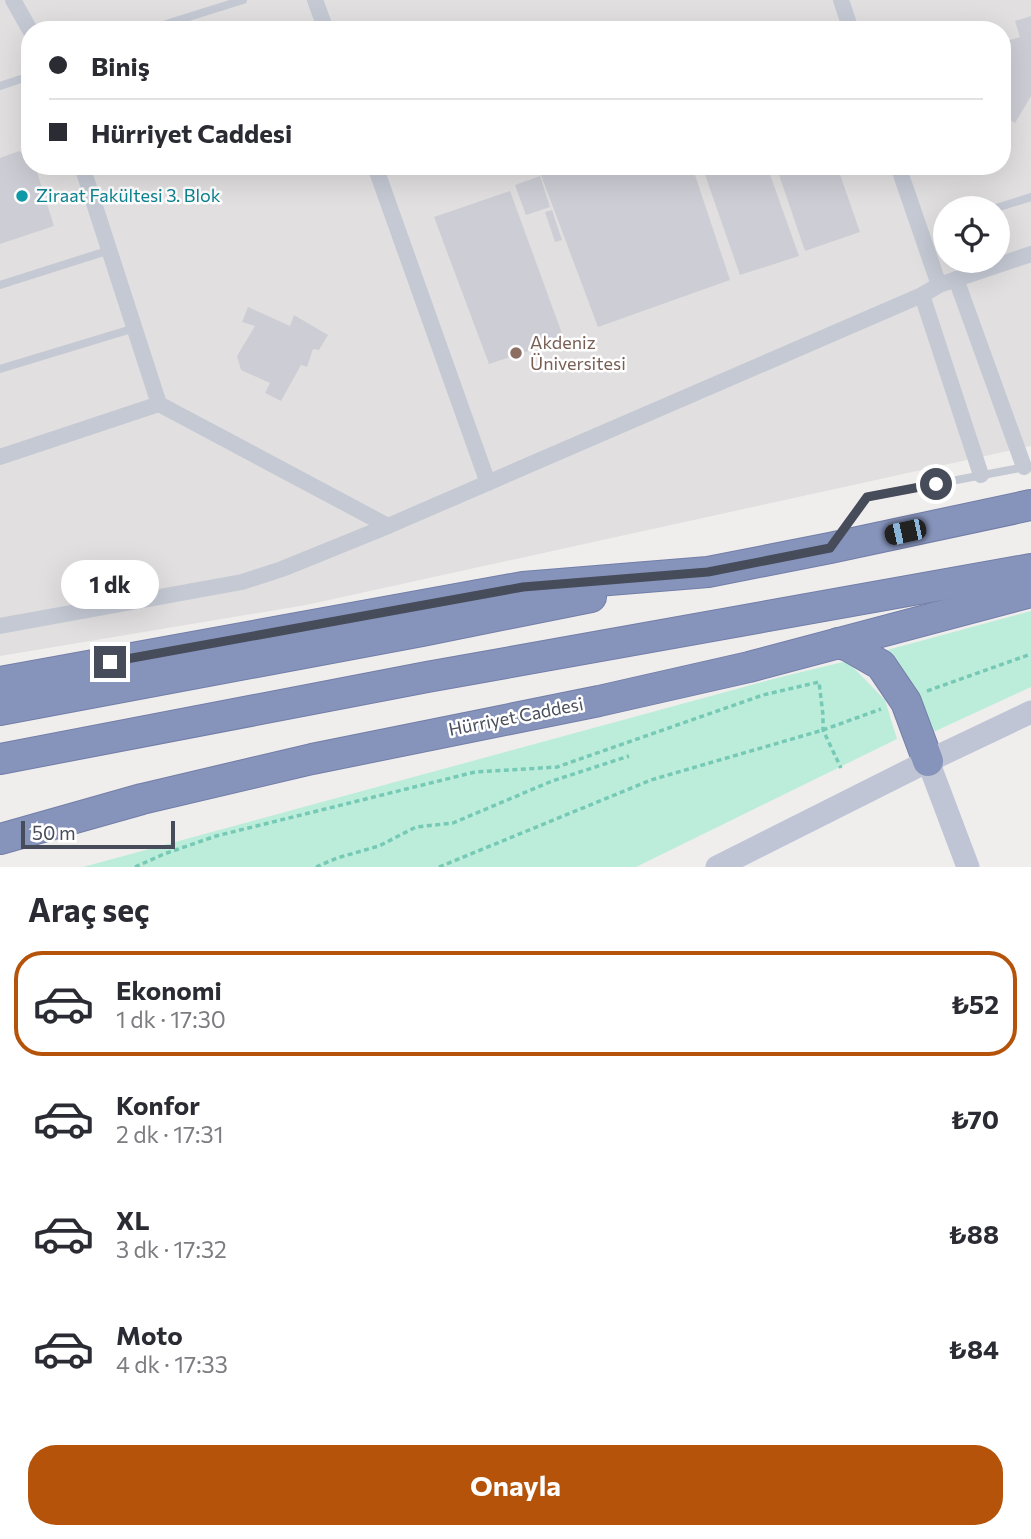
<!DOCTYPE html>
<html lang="tr">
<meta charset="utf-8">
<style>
:root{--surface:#fff;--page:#f2f2f3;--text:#2b2b33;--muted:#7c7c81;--line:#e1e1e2;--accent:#b45309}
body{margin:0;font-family:Commissioner,sans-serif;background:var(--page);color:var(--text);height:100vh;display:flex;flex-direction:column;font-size:26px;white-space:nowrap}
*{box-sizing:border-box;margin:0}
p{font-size:23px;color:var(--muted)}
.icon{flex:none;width:38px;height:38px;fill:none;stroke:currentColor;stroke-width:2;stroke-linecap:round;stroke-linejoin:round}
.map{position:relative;height:867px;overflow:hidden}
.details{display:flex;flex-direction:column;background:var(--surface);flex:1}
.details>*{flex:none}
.hud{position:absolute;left:21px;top:21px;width:990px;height:154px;border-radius:28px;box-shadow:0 7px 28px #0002;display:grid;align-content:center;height:154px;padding:0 28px;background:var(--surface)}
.buttons{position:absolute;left:933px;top:196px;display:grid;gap:14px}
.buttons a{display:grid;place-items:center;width:77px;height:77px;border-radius:50%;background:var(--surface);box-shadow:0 7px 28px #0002;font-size:35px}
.scale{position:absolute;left:21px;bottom:18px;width:154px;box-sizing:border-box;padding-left:7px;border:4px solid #464c5a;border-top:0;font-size:19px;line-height:24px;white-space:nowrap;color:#464c5a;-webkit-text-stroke:5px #fff;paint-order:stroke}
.end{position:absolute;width:32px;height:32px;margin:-16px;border:9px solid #464c5a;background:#fff;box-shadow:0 0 0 4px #fff}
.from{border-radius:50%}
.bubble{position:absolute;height:49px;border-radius:24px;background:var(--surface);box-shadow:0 7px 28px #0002;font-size:23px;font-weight:700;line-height:49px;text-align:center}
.car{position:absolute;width:21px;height:42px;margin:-21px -10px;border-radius:9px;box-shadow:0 0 5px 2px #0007;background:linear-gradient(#222 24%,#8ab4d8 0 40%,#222 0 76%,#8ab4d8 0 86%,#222 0)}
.hud b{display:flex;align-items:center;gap:24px;height:66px;font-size:26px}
.hud b+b{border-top:2px solid var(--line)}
.hud i{width:18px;height:18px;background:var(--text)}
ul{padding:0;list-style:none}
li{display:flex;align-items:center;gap:21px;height:105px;margin:0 14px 10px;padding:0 14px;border:4px solid transparent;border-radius:28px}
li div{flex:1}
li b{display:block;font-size:26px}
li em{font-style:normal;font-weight:700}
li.active{border-color:var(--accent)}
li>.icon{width:63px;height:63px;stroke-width:1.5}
h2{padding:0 28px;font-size:32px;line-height:84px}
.primary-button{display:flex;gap:14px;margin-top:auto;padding:14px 28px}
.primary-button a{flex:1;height:80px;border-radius:28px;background:var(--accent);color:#fff;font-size:28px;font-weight:700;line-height:80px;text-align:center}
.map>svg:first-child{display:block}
.education{fill:#e1dfdf;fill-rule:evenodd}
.green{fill:#bceddb}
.building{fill:#cdced5}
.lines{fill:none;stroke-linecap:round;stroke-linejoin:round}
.highway-casing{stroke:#727ea7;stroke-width:32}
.path{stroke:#76cab5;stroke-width:3.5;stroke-dasharray:5 3.5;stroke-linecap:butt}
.lane{stroke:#c4c9d4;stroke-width:8}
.street{stroke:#c4c9d4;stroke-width:16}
.secondary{stroke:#c0c5d6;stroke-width:23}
.highway{stroke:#8693bb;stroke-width:30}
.route{stroke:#464c5a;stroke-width:9}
.culture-dot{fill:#0f9aa8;stroke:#fff;stroke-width:2.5}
.education-dot{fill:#8d6e63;stroke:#fff;stroke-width:2.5}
.labels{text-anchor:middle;stroke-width:5;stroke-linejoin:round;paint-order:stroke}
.culture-label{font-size:18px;fill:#0d838f;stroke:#fff;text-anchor:start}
.education-label{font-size:18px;fill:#785e54;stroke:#fff;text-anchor:start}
.street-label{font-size:18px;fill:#464c5a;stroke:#fff}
</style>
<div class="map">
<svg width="1031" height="867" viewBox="0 0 1031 867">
<rect width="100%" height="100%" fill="#f0eeed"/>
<path class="education" d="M 0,0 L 1031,0 L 1031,446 L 306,605 L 0,656 ZM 30,30 L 1003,30 L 1003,166 L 30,166 ZM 945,208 L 998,208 L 998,261 L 945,261 Z"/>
<g class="green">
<polygon points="1031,611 1031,687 929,734 876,653"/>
<polygon points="847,661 885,700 897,739 636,867 83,867 777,678"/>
</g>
<g class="building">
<polygon points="1031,16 1031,96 1015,123 1003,116 1003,52 1010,40 1020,37 1015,21"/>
<polygon points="19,151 30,159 30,166 35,166 54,226 0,244 0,158"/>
<polygon points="566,166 692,166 730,280 598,327 541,175"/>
<polygon points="702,166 767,166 799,256 740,275"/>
<polygon points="776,166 837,166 860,232 805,251"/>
<polygon points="540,176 550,207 526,215 515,185"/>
<polygon points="510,191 564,339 489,364 434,217"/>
<polygon points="552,210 562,240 555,242 545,212"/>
<polygon points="248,307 290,326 294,315 328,335 319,350 313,349 307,367 301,365 281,401 265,393 270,383 241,370 237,356 255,326 242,322"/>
</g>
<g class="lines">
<g class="highway-casing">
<g id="highway">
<polyline points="838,643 848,646 881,665 906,702 928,761"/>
<polyline points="0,682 523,587 708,572 830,548 1031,505"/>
<polyline points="0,710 422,631 591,597"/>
<polyline points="0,759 427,677 1031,569"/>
<polyline points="0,839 142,799 312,759 599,701 749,667 1031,592"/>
</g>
</g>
<g class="path">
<polyline points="927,691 1031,654"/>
<polyline points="135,867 164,854 216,836 475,772 557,767 763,695 819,682 823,715 823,730 841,768"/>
<polyline points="316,867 337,858 379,846 416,827 453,823 552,781 629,756"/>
<polyline points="439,867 651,780 823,730 881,709"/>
</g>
<g class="lane">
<polyline points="147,30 243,0"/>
<polyline points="0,86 30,76"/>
<polyline points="996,208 1031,197"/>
<polyline points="0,285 110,250"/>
<polyline points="0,369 135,328"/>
<polyline points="837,538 867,497 1025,467"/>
</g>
<g class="street">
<polyline points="13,0 30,30"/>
<polyline points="315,0 326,30"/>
<polyline points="841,0 851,30"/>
<polyline points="82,166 159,404 388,526"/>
<polyline points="375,166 488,483"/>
<polyline points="898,166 939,285"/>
<polyline points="956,279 1024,467"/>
<polyline points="922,295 981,475"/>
<polyline points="0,457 159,404"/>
<polyline points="0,626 242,582 282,569 388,526 922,295 939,285 1031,254"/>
</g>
<g class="secondary">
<polyline points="928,761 968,867"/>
<polyline points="717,867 928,761 1031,712"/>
</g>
<use href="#highway" class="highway"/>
</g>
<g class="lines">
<polyline class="route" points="110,662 523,587 708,572 830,548 867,497 936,484"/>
</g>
<circle class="culture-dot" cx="22" cy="196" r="7"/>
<circle class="education-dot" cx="516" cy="353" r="7"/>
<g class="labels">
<g class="culture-label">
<text x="36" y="202">Ziraat Fakültesi 3. Blok</text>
</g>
<g class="education-label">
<text x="530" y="349">Akdeniz<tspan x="530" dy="21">Üniversitesi</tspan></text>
</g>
<g class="street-label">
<text transform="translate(516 717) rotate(-11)" y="6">Hürriyet Caddesi</text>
</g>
</g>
</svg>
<div class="buttons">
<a><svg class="icon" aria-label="locate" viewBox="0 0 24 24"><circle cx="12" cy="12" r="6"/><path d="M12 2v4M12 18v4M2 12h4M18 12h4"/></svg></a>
</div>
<div class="scale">50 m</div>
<i class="end from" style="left:936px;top:484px"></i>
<i class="end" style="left:110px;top:662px"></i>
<div class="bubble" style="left:61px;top:560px;width:98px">1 dk</div>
<i class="car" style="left:905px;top:532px;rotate:258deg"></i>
<div class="hud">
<b><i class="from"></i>Biniş</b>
<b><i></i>Hürriyet Caddesi</b>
</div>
</div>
<section class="details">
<h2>Araç seç</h2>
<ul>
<li class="active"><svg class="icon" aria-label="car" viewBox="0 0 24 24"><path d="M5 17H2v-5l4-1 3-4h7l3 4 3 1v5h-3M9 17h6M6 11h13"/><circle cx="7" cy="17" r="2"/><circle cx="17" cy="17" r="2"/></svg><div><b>Ekonomi</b><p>1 dk · 17:30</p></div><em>₺52</em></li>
<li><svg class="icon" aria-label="car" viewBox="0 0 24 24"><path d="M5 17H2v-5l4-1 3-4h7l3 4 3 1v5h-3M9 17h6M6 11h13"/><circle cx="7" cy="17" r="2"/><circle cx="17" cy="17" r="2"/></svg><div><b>Konfor</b><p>2 dk · 17:31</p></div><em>₺70</em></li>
<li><svg class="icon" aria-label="car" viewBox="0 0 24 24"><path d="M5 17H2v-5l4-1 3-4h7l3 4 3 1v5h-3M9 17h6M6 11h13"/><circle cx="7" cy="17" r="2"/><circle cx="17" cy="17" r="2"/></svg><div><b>XL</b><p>3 dk · 17:32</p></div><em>₺88</em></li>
<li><svg class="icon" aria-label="car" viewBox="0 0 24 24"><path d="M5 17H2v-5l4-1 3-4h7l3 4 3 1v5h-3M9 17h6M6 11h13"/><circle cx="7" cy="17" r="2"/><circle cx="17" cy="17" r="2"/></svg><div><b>Moto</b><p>4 dk · 17:33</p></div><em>₺84</em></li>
</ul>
<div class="primary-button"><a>Onayla</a></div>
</section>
